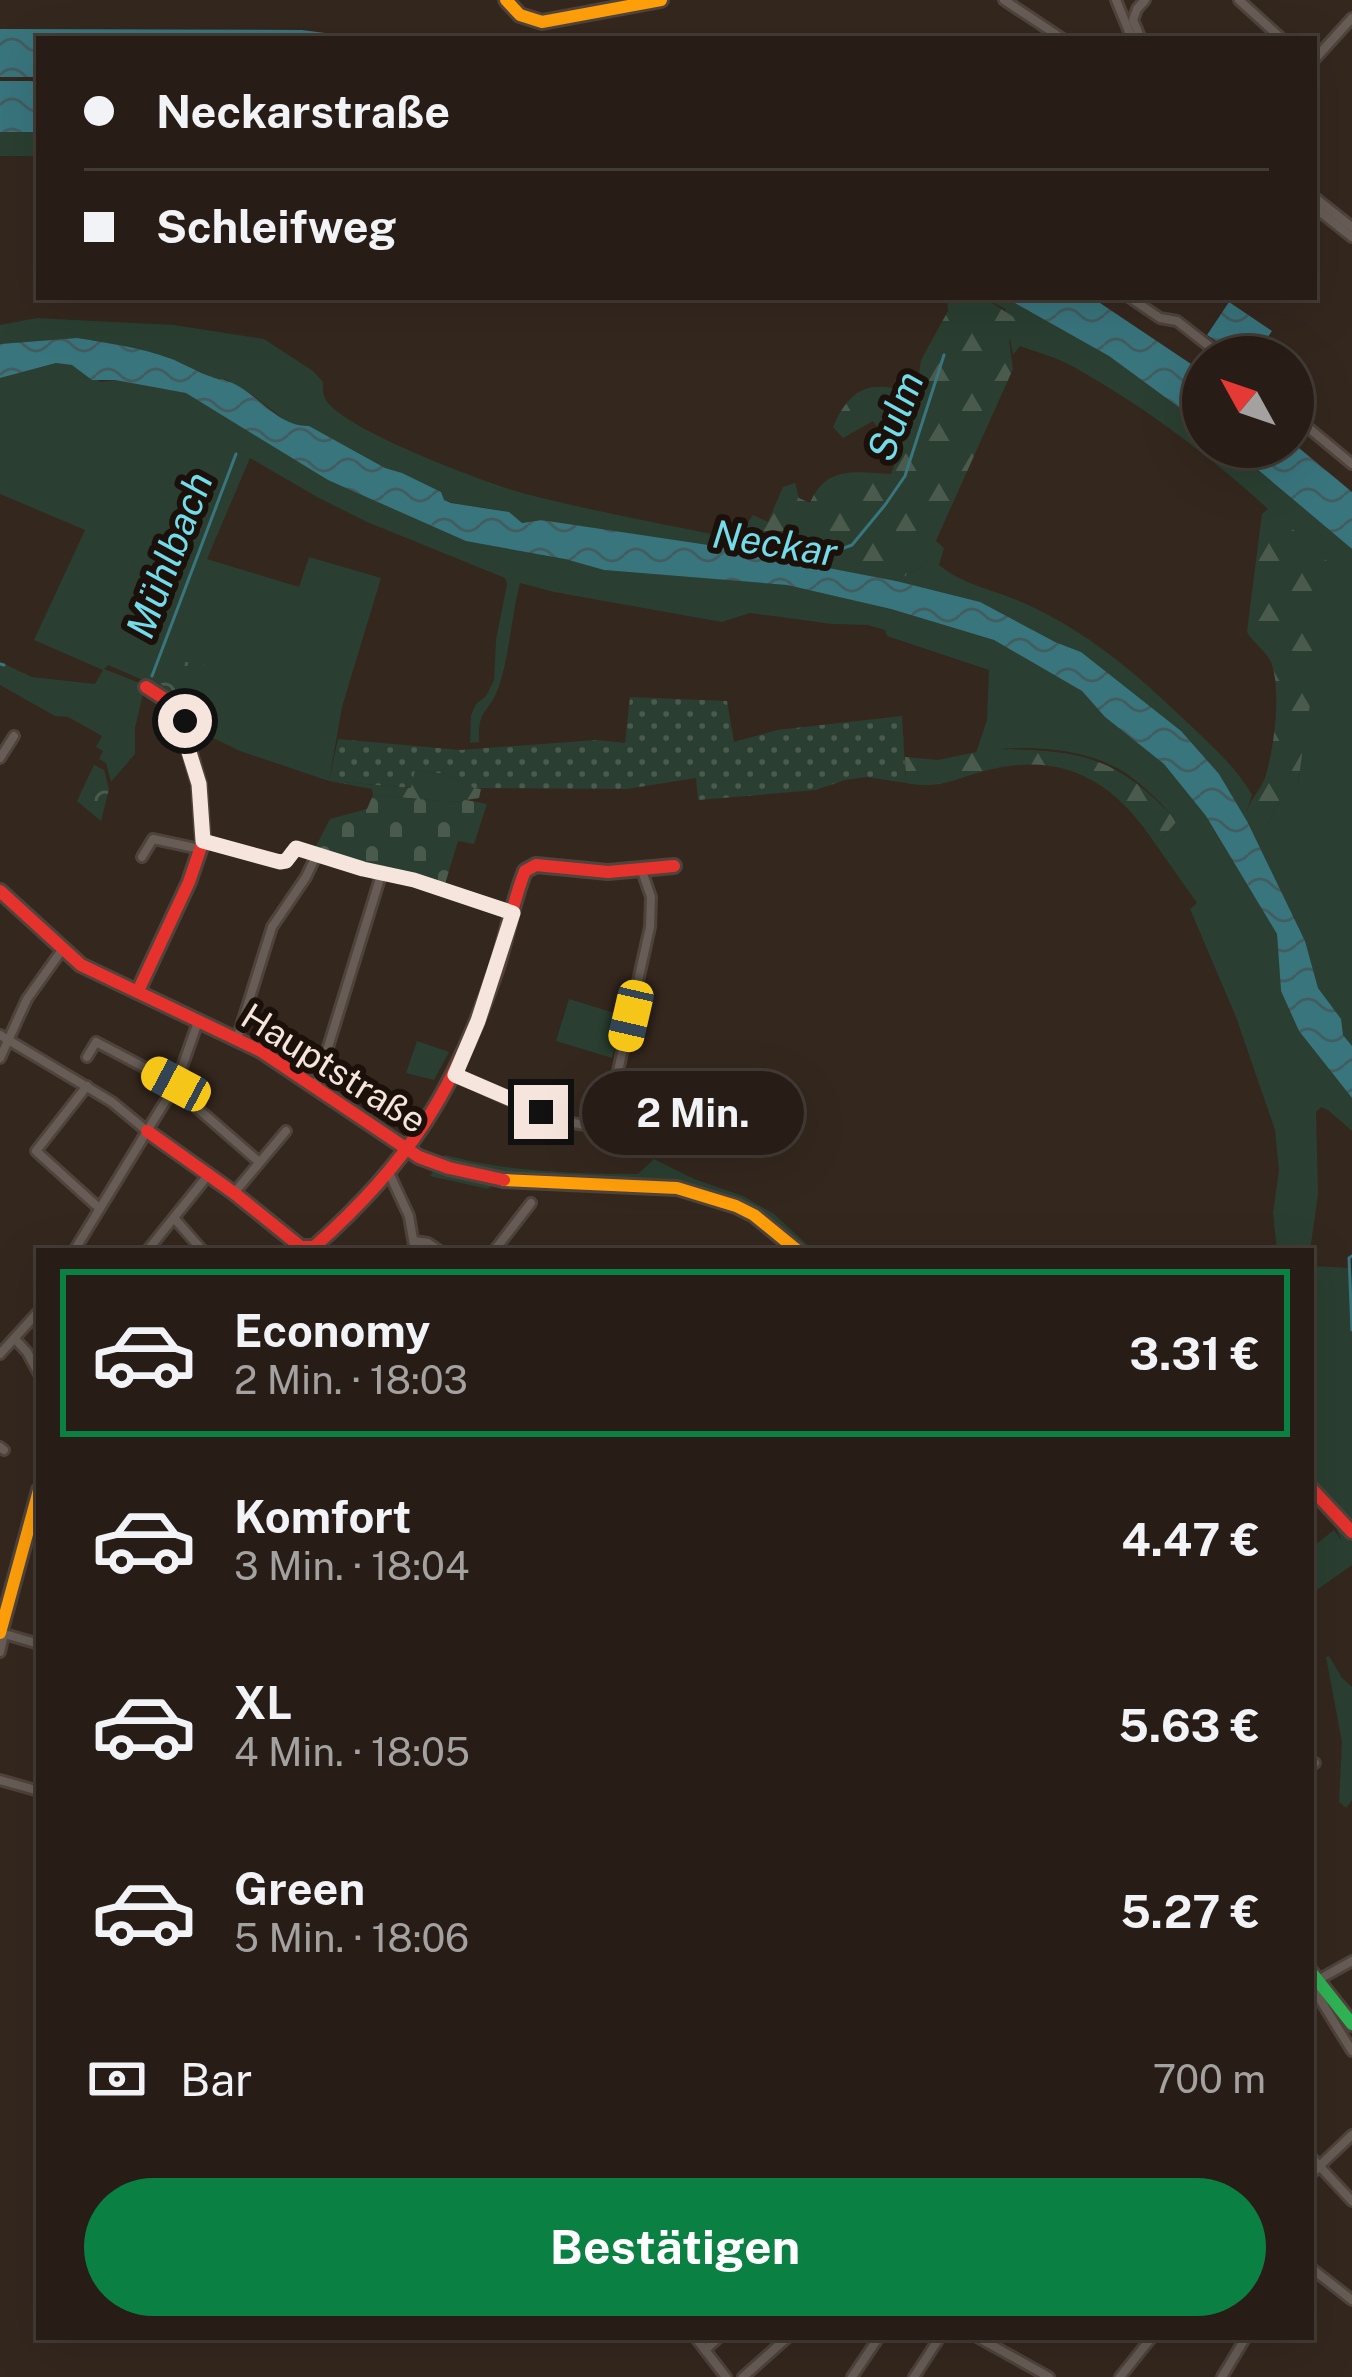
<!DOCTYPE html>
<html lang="de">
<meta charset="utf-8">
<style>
:root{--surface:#271d16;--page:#332a23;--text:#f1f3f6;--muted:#a4a2a1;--line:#433b35;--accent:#0b8043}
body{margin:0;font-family:"Public Sans",sans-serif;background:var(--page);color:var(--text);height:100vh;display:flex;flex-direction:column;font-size:45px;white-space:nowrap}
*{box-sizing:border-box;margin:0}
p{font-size:39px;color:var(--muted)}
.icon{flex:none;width:66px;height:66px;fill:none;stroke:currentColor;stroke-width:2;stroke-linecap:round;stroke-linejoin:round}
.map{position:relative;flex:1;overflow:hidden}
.drawer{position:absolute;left:36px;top:1248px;width:1278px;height:1092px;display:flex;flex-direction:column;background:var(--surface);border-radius:0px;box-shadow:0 12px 48px #0002,0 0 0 3px var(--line)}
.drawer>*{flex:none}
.top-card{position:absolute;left:36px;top:36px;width:1281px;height:264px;border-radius:0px;box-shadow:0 12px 48px #0002,0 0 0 3px var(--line);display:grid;align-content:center;height:264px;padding:0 48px;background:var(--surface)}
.needle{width:78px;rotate:310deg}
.fabs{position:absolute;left:1182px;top:336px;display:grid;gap:24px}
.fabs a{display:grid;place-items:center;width:132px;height:132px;border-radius:50%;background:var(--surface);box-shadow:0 12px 48px #0002,0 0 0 3px var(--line);font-size:60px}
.end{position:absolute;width:54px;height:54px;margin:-27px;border:15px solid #f6e5dc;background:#111;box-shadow:0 0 0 6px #111}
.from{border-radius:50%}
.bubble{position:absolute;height:84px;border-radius:42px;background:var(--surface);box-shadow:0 12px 48px #0002,0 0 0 3px var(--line);font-size:39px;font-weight:700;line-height:84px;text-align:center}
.car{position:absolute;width:36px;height:72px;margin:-36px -18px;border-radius:15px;box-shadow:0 0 9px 3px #0007;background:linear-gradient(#f5c518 24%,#345 0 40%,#f5c518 0 76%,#345 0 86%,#f5c518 0)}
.top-card b{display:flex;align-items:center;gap:42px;height:114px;font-size:45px}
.top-card b+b{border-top:3px solid var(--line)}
.top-card i{width:30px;height:30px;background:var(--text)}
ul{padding:21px 0 0;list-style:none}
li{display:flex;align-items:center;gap:36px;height:168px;margin:0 24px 18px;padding:0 24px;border:6px solid transparent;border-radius:0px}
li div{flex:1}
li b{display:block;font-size:45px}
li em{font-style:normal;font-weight:700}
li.on{border-color:var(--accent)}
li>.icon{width:108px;height:108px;stroke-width:1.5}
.pay{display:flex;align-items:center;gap:30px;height:132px;padding:0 48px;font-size:45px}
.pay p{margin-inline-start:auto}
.button{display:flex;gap:24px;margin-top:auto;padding:24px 48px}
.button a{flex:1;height:138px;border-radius:72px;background:var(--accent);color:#fff;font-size:48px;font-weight:700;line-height:138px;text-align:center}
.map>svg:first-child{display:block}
.grass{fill:#2a3f31}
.forest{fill:url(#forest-firs)}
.cemetery{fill:url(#cemetery-stones)}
.park{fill:url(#park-crowns)}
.garden{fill:url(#garden-dots)}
.water{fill:url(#water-waves)}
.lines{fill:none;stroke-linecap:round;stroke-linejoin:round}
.stream{stroke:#39757d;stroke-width:3}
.street-casing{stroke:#4f433c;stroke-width:14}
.fast-casing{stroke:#4f433c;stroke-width:18}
.slow-casing{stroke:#4f433c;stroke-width:18}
.jam-casing{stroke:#4f433c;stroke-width:18}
.street{stroke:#675d56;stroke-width:8}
.fast{stroke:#30b455;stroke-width:12}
.slow{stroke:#ff9f0a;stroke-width:12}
.jam{stroke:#e5322d;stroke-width:12}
.route{stroke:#f6e5dc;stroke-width:15}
.labels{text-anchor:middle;stroke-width:12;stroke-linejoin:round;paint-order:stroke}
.street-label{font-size:36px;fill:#f6e5dc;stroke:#1c110a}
.water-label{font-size:39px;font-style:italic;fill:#72dceb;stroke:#1c110a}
</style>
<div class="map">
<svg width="1352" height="2377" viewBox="0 0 1352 2377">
<defs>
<pattern id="forest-firs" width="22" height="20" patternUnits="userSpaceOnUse" patternTransform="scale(3)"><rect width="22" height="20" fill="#2a3f31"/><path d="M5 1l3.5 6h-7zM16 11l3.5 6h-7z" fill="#4a5b4e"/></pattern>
<pattern id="cemetery-stones" width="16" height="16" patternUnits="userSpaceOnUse" patternTransform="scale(3)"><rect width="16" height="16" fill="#2a3f31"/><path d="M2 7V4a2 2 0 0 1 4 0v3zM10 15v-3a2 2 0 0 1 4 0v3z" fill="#4a5b4e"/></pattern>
<pattern id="park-crowns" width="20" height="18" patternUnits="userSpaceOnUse" patternTransform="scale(3)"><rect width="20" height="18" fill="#2a3f31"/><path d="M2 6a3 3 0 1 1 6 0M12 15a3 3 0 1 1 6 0" fill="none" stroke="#4a5b4e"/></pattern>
<pattern id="garden-dots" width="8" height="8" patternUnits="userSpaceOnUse" patternTransform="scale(3)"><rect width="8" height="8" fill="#2a3f31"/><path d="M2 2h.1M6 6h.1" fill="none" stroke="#4a5b4e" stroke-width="1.8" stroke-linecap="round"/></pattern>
<pattern id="water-waves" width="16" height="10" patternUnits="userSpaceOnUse" patternTransform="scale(3)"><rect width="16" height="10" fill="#39757d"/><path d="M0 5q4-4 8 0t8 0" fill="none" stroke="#425d60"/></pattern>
</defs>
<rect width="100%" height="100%" fill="#34271e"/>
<g class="grass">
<rect x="0" y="132" width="39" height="24"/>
<path d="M 983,297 L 1004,297 L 1109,356 L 1203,425 L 1203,447 L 1231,447 L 1352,549 L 1352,1046 L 1343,1035 L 1340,1019 L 1318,988 L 1305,941 L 1248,823 L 1081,652 L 896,581 L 925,565 L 935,540 L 944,548 L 939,565 C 963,585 995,590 1024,603 C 1090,633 1138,675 1190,725 C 1212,746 1237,768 1252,795 L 1247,811 L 1267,826 L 1284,790 L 1298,785 L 1305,729 L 1268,509 C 1212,457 1139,403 1072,366 C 1056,357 1038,353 1020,346 L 1013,355 L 1005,309 Z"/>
<path d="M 37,318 L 174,325 L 264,339 L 313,371 L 323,382 C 323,390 322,393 326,400 C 344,430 488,484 526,494 C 592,511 659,523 726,537 L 740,535 L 741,544 L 747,553 L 541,520 L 521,523 C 500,503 473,510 447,501 C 425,493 409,475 385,468 L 287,422 L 251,394 L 225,379 L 215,379 L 167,357 L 118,345 L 77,338 L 0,344 L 0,325 Z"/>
<path d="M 56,363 L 72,365 L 101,382 L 115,380 L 187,393 L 328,480 L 565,559 L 604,570 L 787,585 L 891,609 L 994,640 L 1082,691 L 1105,717 L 1164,764 L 1206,816 L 1277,934 L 1281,991 L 1299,1031 L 1352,1098 L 1352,1131 L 1328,1110 L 1321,1107 L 1316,1112 L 1318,1194 L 1310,1251 L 1277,1251 L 1273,1213 L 1279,1171 L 1275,1130 L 1236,1017 L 1190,909 L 1197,903 L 1156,845 L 1177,821 C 1162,804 1145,787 1127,774 C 1087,747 1021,743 976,753 L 987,720 L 989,670 L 887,636 L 885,630 L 868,625 L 832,624 L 750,613 L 722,622 L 554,592 L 520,583 C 511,617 510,655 498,689 C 488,715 478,707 479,742 L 470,743 L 471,715 L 476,704 L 486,696 L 494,680 L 496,640 L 507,584 L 505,578 L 367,522 L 317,497 L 250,458 L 207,559 L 299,587 L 309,557 L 381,578 L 342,707 L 329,781 L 240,751 L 211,737 L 210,717 L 203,712 L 189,715 L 152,684 L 108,665 L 104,669 L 145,685 L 135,728 L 135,754 L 111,782 L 106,763 L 99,759 L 103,751 L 96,747 L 102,736 L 68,717 L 55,716 L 0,685 L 0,662 L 32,677 L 95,684 L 103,670 L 34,640 L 85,530 L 0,494 L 0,378 Z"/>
<polygon points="569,999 624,1016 612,1058 556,1041"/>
<polygon points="417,1041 449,1052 434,1080 406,1073"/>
<path d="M 445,1155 C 509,1172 572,1174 638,1174 L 654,1159 L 694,1179 L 743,1196 L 774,1214 L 814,1251 L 790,1251 L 752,1220 L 735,1212 L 676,1195 L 524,1189 L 492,1185 L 488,1189 L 430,1176 Z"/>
<polygon points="1311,1256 1313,1266 1351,1268 1352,1284 1352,1565 1311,1594 1311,1548 1334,1530 1341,1540 1334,1521 1311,1498"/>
<polygon points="1329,1656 1342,1678 1352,1687 1352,1800 1346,1808 1339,1802 1342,1742 1326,1657"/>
</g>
<g class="forest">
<path d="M 947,297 L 983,297 L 1021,322 L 1009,341 L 1013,369 L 925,565 L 896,581 L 747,553 C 736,537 743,530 753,515 L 768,522 L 783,487 L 795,483 L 799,498 L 810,503 C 826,465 856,472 891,474 L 902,445 L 900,439 L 892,445 L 878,444 L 880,430 L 873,421 L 843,438 L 833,427 C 844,403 856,384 886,387 C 898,389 906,390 917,388 L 921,360 L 948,311 Z"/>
<path d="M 1268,509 L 1320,552 L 1329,564 C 1324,639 1307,711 1298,785 L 1284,791 L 1267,826 L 1257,825 L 1247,811 C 1251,798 1260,791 1265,778 C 1274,750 1282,690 1271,662 C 1266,651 1254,644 1247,632 L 1262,514 Z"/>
<path d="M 991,749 C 1080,750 1114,754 1177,821 L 1156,845 C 1115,782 1065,751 988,770 C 956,778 940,790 906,783 L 905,757 L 938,760 Z"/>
<polygon points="414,770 447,774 474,788 481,789 479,798 453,802 373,795 372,789 329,781 410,788"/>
</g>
<polygon class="cemetery" points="373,795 453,802 466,800 487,804 474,844 458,841 445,884 314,850 330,819 367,809"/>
<g class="park">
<polygon points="167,658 210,667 201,707 189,710 159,682"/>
<polygon points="94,765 104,770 109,789 101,821 77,801"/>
</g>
<polygon class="garden" points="630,697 727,701 734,742 777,730 902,716 906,783 867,777 845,780 816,790 698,800 696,778 627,789 474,788 447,774 415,770 411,788 329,781 338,739 460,750 597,740 625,743"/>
<g class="water">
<polygon points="0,29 302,30 371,39 39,39 39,77 0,77"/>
<rect x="0" y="81" width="39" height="51"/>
<polygon points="1004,297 1091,297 1203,372 1203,425 1109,356"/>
<polygon points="1229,302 1272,331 1254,357 1240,357 1207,335"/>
<path d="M 77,338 C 107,343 139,347 169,358 C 183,363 197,372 212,377 C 228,383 213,375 230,382 C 258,393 277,427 309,426 L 385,468 L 402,473 L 441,492 L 444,500 L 451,503 L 509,512 L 522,523 L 541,520 L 708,545 L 896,581 L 980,602 L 1055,642 L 1081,652 L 1181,731 L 1219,774 L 1248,823 L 1305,941 L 1318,988 L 1341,1019 L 1343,1035 L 1352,1046 L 1352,1098 L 1299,1031 L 1281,991 L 1277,934 L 1206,816 L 1164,764 L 1105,717 L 1082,691 L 994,640 L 891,609 L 787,585 L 604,570 L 565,559 L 466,541 L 328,480 L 186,393 L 115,380 L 92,380 L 72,365 L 56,363 L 0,378 L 0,344 Z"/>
<polygon points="1293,443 1352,492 1352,549 1231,447 1293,447"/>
</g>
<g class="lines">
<g class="stream">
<polyline points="803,563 852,545 885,505 905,476 944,355"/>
<polyline points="0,664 4,665"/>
<polyline points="152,676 236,454"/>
<polyline points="1352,1256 1349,1258 1352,1330"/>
</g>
<g class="street-casing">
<g id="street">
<polyline points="1004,0 1063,39"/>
<polyline points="1116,0 1132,39"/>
<polyline points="1239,0 1282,39"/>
<polyline points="1141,39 1133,20 1137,9 1145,0"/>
<polyline points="1314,60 1352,18"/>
<polyline points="1314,197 1352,227"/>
<polyline points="1314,207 1352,237"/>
<polyline points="1129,297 1160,318 1177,321 1223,357"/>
<polyline points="1293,415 1352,464"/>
<polyline points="0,758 14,736"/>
<polyline points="203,841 280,862 286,861 296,848 363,869 414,880 513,913"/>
<polyline points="142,857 153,839 200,849"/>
<polyline points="0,1035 112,1102 147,1131 176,1084 198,1022"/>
<polyline points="237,1039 272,927 306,877 316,856"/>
<polyline points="87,1057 96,1042 176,1084 196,1107 259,1162"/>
<polyline points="0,1058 27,999 62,950"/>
<path d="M 455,1075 C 490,1090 556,1126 592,1125 C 603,1124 610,1120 617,1113"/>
<polyline points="87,1086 36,1151 99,1208"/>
<polyline points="316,1086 382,872"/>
<path d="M 640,1119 C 619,1117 613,1111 614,1089 L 650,927 L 651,897 L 642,871"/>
<polyline points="390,1175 409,1216 415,1251"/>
<polyline points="234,1193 286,1131"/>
<polyline points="174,1218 203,1251"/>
<polyline points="414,1241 428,1243 440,1251"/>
<polyline points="74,1251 146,1133"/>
<polyline points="147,1251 209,1174"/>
<polyline points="494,1251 531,1203"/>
<polyline points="15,1339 27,1352 39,1374"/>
<polyline points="0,1354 39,1311"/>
<polyline points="0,1447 4,1450"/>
<polyline points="1,1633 39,1644"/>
<polyline points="0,1652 4,1634"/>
<polyline points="1311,1766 1315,1763"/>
<polyline points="0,1780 39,1791"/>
<polyline points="1352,1961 1318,1980 1313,1988 1352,2051"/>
<polyline points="1311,2157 1352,2201"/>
<polyline points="1311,2174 1352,2135"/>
<polyline points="1311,2268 1352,2300"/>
<polyline points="695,2337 726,2377"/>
<polyline points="977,2337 1049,2377"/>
<polyline points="705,2350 719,2337"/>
<polyline points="743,2377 788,2337"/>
<polyline points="852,2377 879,2337"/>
<polyline points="914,2377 940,2337"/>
<polyline points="1120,2377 1152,2337"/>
<polyline points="1222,2377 1246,2337"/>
</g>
</g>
<g class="fast-casing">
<polyline id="fast" points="1311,1972 1352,2024"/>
</g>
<g class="slow-casing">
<g id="slow">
<polyline points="506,0 520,15 542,22 661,0"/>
<polyline points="504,1180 677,1188 736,1206 754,1215 798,1251"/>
<polyline points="0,1633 39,1490"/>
</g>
</g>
<g class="jam-casing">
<g id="jam">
<polyline points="0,891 81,965 261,1051 419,1157 449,1168 504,1180"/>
<polyline points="138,991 189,882 203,841 199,784 185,736 185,721 171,703 146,687"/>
<path d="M 147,1131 L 234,1193 L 301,1247 L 314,1247 C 409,1163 455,1090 496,970 C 507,937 512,903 525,871 L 536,865 L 608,872 L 674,866"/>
<polyline points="1311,1488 1352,1532"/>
</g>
</g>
<use href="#street" class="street"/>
<use href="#fast" class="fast"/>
<use href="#slow" class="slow"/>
<use href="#jam" class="jam"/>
</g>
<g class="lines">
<polyline class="route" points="185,721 184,736 199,784 203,841 280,862 286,861 296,848 363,869 414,880 513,913 478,1021 455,1075 541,1112"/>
</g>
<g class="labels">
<g class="street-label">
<text transform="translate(334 1068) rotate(32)" y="13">Hauptstraße</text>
</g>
<g class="water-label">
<text transform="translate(895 416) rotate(-69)" y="14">Sulm</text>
<text transform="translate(775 543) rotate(9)" y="14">Neckar</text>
<text transform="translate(169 555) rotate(-69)" y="14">Mühlbach</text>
</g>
</g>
</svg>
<div class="fabs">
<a><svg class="needle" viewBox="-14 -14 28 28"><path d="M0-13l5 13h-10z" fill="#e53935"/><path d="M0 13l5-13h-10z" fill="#a4a2a1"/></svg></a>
</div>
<i class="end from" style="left:185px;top:721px"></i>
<i class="end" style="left:541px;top:1112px"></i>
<div class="bubble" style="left:582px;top:1071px;width:222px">2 Min.</div>
<i class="car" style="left:631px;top:1016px;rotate:193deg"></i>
<i class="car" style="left:176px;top:1084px;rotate:298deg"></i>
<div class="top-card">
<b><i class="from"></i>Neckarstraße</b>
<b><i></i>Schleifweg</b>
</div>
<section class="drawer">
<ul>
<li class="on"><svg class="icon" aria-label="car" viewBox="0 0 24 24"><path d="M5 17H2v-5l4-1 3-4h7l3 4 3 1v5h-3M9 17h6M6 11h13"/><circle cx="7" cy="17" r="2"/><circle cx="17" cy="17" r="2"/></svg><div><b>Economy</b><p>2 Min. · 18:03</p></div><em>3.31 €</em></li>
<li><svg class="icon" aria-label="car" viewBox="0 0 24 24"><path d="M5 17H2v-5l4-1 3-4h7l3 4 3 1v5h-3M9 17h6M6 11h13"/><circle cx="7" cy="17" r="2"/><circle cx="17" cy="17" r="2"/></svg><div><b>Komfort</b><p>3 Min. · 18:04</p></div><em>4.47 €</em></li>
<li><svg class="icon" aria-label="car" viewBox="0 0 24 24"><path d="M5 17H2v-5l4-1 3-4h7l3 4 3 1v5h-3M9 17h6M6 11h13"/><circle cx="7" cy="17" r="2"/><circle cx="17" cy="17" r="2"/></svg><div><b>XL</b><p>4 Min. · 18:05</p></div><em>5.63 €</em></li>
<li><svg class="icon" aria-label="car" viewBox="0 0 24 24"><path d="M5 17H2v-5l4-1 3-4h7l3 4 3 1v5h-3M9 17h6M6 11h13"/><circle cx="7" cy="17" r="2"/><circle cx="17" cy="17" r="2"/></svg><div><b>Green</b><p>5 Min. · 18:06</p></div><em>5.27 €</em></li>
</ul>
<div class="pay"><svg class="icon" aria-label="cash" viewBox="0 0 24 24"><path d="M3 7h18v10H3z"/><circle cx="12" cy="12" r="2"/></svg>Bar<p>700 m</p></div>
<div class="button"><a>Bestätigen</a></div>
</section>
</div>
